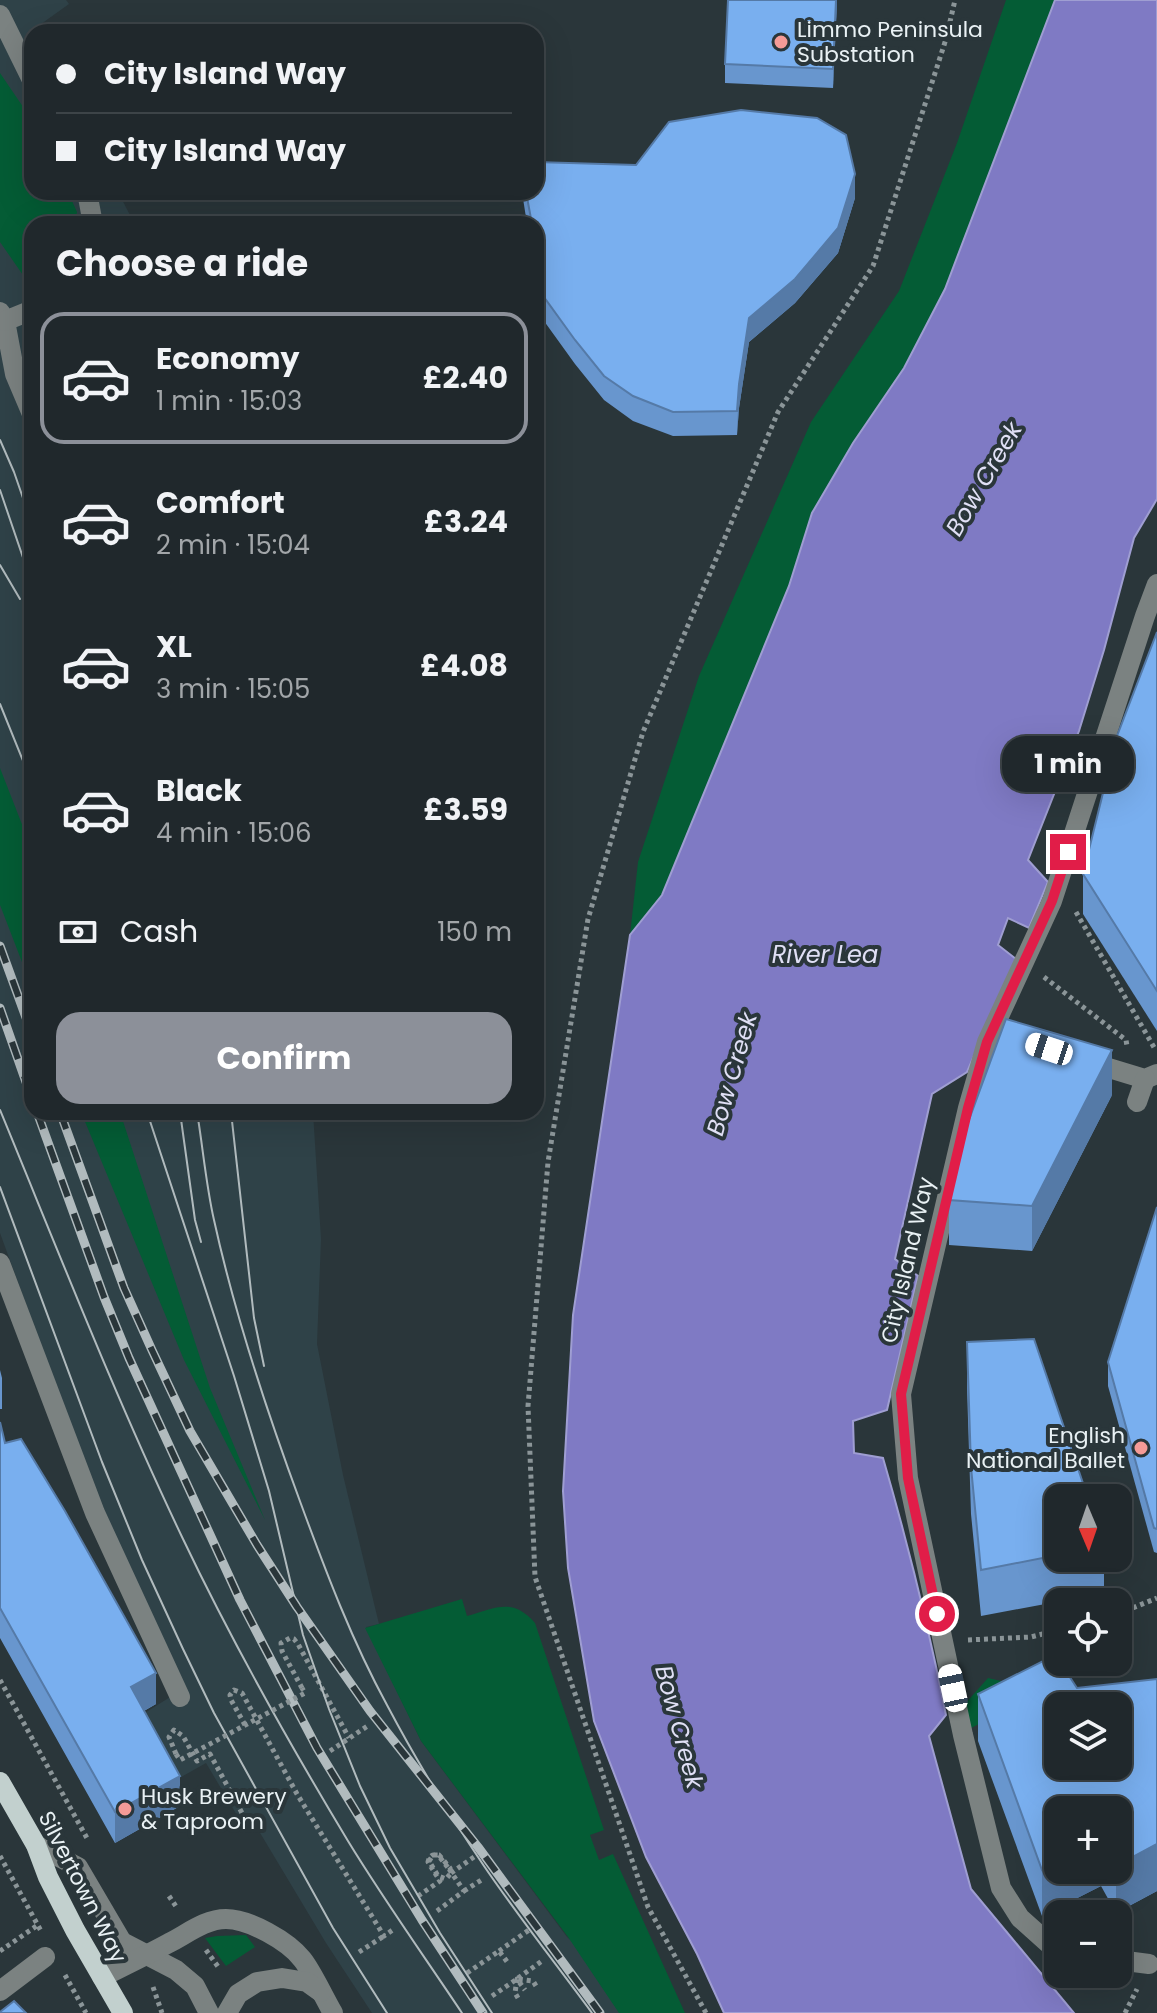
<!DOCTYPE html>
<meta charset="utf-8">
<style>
:root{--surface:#20282c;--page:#283034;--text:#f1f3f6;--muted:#a2a6a9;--line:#3d4448;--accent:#8c9099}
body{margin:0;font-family:Poppins,sans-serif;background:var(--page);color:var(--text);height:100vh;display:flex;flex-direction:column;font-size:30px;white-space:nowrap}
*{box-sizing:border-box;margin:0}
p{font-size:26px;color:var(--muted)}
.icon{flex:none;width:44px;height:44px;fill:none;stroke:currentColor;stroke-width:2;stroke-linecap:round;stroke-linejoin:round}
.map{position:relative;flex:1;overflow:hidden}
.panel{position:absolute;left:24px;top:216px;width:520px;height:904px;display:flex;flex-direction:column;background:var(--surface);border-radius:24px;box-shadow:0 8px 32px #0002,0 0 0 2px var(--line)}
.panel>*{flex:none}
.guide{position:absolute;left:24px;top:24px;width:520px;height:176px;border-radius:24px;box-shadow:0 8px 32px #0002,0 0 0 2px var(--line);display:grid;align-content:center;height:176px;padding:0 32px;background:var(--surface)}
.needle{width:52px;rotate:178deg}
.tools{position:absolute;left:1044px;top:1484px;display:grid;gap:16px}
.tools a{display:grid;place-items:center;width:88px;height:88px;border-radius:16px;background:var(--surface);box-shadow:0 8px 32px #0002,0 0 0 2px var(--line);font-size:40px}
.end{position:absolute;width:36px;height:36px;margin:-18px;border:10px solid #e11d48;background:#fff;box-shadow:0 0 0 4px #fff}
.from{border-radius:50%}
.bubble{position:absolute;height:56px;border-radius:24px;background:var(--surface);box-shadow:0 8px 32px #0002,0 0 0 2px var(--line);font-size:26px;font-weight:700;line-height:56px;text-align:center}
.car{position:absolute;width:24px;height:48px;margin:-24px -12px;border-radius:10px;box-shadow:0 0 6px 2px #0007;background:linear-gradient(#fff 24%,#345 0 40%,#fff 0 76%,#345 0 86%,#fff 0)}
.guide b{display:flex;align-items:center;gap:28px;height:76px;font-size:30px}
.guide b+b{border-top:2px solid var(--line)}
.guide i{width:20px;height:20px;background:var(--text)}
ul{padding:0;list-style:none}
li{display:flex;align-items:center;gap:24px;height:132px;margin:0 16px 12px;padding:0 16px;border:4px solid transparent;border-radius:24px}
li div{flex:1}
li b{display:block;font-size:30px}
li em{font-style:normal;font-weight:700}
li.current{border-color:var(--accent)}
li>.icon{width:72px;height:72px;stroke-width:1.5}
h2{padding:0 32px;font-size:36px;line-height:96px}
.pay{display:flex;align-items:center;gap:20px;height:88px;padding:0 32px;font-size:30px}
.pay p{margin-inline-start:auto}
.cta{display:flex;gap:16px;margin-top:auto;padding:16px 32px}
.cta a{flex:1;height:92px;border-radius:24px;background:var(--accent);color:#fff;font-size:32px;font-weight:700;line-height:92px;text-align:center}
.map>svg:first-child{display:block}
.built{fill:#2f4248}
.green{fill:#045c35}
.water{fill:#7f7ac4;stroke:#9f9ed2;stroke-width:2}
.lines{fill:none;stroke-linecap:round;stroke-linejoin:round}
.path{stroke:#8b9598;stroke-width:5;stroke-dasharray:4 4;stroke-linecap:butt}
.minor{stroke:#7b8281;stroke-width:20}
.major{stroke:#c2d0ce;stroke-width:20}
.tram{stroke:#b1bbbe;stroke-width:2}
.rail-casing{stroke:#b1bbbe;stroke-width:9}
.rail{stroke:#2a363a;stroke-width:6;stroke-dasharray:18;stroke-linecap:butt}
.path-bridge{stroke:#8b9598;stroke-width:5;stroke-dasharray:4 4;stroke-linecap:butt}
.wall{fill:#6896ce;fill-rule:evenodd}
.shaded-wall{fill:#557aa7}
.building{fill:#79afef;stroke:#557aa7;stroke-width:2;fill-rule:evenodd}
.route{stroke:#e11d48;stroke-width:10}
.poi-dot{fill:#f59b97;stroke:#2a363a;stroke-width:3}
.labels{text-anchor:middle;stroke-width:8;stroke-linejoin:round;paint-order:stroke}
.poi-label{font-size:22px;fill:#e9f1f4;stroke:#2a363a;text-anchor:start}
.street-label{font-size:22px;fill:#e9f1f4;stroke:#2a363a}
.water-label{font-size:24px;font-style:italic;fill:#e0e0f5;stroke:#2a363a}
</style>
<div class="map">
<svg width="1157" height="2013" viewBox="0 0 1157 2013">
<rect width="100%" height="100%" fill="#2a363a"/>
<polygon class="built" points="0,0 66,0 69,4 34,29 35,32 32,32 32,192 118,192 131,217 130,224 32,224 32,1112 313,1112 321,1239 317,1344 343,1475 379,1624 366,1627 421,1741 567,1937 656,2013 372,2013 326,1943 253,1821 244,1827 206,1763 167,1785 135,1719 183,1689 92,1485 0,1233"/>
<g class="green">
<polygon points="1006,0 1131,0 582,1251 630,935 638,862 699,676 811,422 899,291 957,143"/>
<polygon points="0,73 32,120 32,192 68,192 77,212 75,224 32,224 32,277 25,278 0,242"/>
<polygon points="0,768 32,850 32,988 0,905"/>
<polygon points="81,1112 120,1112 210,1388 265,1520 184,1360"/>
<path d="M 462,1599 L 467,1616 C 496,1608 512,1597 535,1623 L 604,1830 L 590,1835 L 599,1860 L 613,1854 L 685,2013 L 619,2013 L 568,1937 L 421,1741 L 365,1628 Z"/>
<polygon points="988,1678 1024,1686 1058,1685 971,1728 963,1706"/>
<polygon points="246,1935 255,1947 226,1966 205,1938 217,1936"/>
</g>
<path class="water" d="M 1055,0 L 1157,0 L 1157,499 L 1134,538 L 1104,650 L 1079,731 L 1028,860 L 1048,882 L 1029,928 L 1008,918 L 998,945 L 1016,959 L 967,1072 L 932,1094 L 895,1259 L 918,1276 L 887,1410 L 853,1421 L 854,1453 L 883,1458 C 908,1544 929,1628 946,1715 L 929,1736 L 971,1889 L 1074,2013 L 724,2013 L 697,1954 L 646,1857 L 594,1721 L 568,1568 L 563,1491 L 573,1315 L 630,935 L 662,895 L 789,586 L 812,513 L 853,443 L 904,368 L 945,289 Z"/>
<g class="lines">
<g class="path">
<polyline points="1076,912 1155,1049"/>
<polyline points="1044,977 1126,1040 1127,1046"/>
<polyline points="1118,1614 1157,1598"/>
<polyline points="968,1640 1031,1637 1058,1630"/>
<polyline points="0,1680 88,1840"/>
<polyline points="302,1688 282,1651 281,1643 290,1638 294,1639 298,1644 349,1738"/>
<polyline points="245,1725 231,1700 230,1695 234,1690 242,1693 297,1794 384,1936 394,1929"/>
<polyline points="330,1751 369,1725"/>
<polyline points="176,1754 169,1737 174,1730 183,1736 197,1761 210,1754 248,1824"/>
<polyline points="0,1856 41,1931"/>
<polyline points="451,1873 474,1857"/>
<polyline points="464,1891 483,1879"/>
<polyline points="169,1896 177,1908"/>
<path d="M 418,1896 L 440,1881 L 428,1862 C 430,1855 432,1854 439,1855 L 450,1868 L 451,1873 L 446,1879 L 438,1876 L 429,1861 L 433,1855 L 438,1855 L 449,1869"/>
<polyline points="206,1950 219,1968"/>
<polyline points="0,1951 38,1925"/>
<polyline points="499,1951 529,1930"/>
<polyline points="359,1952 384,1936"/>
<polyline points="467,1973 499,1951 508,1963"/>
<polyline points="65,1975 86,2013"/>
<polyline points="153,1987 162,2013"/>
<polyline points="518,1998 515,1993 517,1979 525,1990"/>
<polyline points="706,2013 648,1907 535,1577 528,1406 548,1162 588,919 643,732 778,412 873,266 946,39 955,0"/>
<polyline points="1125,2013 1137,1989"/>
</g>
<g class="minor">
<polyline points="0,15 32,80"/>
<polyline points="87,192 93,224"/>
<polyline points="0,312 5,321 15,374 32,414"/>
<polyline points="5,321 32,310"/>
<polyline points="1089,1062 1145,1079 1157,1074"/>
<polyline points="1137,1102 1145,1079"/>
<polyline points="0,1263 95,1513 180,1697"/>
<polyline points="36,1845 78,1867 122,1942 176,1970 195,1986 209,2013"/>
<polyline points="1058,1946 1048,1943 1020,1918 1001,1888 963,1735 908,1478 901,1394 968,1108 987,1042 1052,901 1145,616 1157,584"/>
<polyline points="1118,1960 1149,1964"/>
<path d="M 102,1977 C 124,1966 147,1955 169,1943 C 187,1934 205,1919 226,1919 C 249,1919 288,1941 302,1959 C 312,1971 324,1998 333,2013"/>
<polyline points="0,1991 45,1957"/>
<polyline points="227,2013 238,1994 257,1982 282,1978 307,1982 321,1992"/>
</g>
<polyline class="major" points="0,1782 36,1845 48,1877 75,1930 123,2013"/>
<g class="tram">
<polyline points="0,440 14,472 32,524"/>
<polyline points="0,490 32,584"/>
<polyline points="0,565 20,599"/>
<polyline points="0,704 32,783"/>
<path d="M 0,1110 C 59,1253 116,1399 183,1539 C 232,1642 289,1743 348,1841 C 384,1900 424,1956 462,2013"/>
<polyline points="147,1112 234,1376 269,1491 303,1635 329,1709 360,1786 390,1848 440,1933 492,2013"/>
<polyline points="180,1112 195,1220 201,1242"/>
<path d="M 197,1112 C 203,1148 206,1185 214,1220 C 235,1316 267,1412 301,1504 C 326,1572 352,1641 387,1705 C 416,1760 449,1814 484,1866 C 518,1916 556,1964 592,2013"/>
<polyline points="231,1112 254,1318 264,1366"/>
<polyline points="0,1187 102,1462 142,1560 183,1649 214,1713 333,1928 387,2013"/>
</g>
<g class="rail-casing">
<g id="rail">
<polyline points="0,946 32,1034"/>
<polyline points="0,1008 32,1099"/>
<polyline points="37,1112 104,1297 129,1358 240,1600 317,1748 422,1920 483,2013"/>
<polyline points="60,1112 124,1288 151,1348 190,1431 257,1545 297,1607 370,1711 478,1847 600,2013"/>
</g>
</g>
<use href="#rail" class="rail"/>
<g class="path-bridge">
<polyline points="176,1754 180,1760 305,1693 302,1688"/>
<polyline points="437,1911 464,1891 449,1869"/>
<polyline points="518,1978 542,1961"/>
<polyline points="492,1996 517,1979 533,1981 536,1986"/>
</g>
</g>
<g class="wall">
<polygon points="837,0 833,88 725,83 725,64"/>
<polygon points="522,192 536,192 855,198 838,253 795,303 749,342 739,408 737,435 673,436 633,421 604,400 575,364 544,321 536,274 536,224 527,224"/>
<polygon points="1157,632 1157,1031 1083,914 1083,874"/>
<polygon points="1112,1095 1032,1251 949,1245 949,1200"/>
<polygon points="1157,1207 1157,1553 1154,1552 1108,1386 1108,1362"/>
<polygon points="967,1342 1058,1498 1058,1558 1104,1558 1104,1593 981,1616 971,1514 967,1388"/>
<polygon points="0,1370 2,1378 2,1409 0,1409"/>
<polygon points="0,1422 5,1443 156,1704 144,1711 180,1806 115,1843 0,1638"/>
<path d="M 1157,1679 L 1157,1891 L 1116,1913 L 1101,1886 L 1042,1916 L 978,1741 L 978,1694 L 1077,1688 ZM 1118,1810 L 1118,1870 L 1058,1870 Z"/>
</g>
<g class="shaded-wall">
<polygon points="836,0 837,2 833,88 833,69"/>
<polygon points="855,174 855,198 838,253 795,303 749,342 739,408 737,435 739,384 749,318"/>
<polygon points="1112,1050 1112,1095 1032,1251 1032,1206"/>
<polygon points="156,1673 156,1704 131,1718 131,1687"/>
<polygon points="180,1776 180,1806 115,1843 115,1812"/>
<polygon points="1157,1844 1157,1891 1116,1913 1116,1870 1118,1870 1118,1865"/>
<polygon points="1058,1861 1058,1870 1101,1870 1101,1886 1042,1916 1042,1870"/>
</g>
<g class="building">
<polygon points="728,0 836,0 833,69 725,64"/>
<polygon points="741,110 817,118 846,135 855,174 838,228 795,279 749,318 739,384 737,411 673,412 633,396 604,376 575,340 544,297 536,250 536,224 532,224 526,192 536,192 536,162 636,165 669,122"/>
<polygon points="1157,632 1157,991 1083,874 1117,736"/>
<polygon points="1006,1019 1112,1050 1032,1206 949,1200 966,1128"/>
<polygon points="1157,1207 1157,1529 1154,1528 1108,1362"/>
<polygon points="1034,1339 1088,1498 1058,1498 1058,1555 981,1570 971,1467 967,1342"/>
<polygon points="0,1422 5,1443 21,1439 65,1511 156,1673 131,1687 180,1776 115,1812 0,1608"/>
<path d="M 1055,1655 L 1058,1659 L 1058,1662 L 1060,1662 L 1077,1688 L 1157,1679 L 1157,1844 L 1118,1865 L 1118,1810 L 1058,1810 L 1058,1861 L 1042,1870 L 978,1694 ZM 1058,1706 L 1118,1706 L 1118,1766 L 1058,1766 Z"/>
<polygon points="14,2001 26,2013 0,2013 0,2012"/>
</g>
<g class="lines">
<polyline class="route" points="937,1614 908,1478 901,1394 968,1108 987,1042 1052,901 1068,852"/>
</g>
<g class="poi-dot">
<circle cx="781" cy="42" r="8"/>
<circle cx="1141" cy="1448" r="8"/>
<circle cx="125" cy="1809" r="8"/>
</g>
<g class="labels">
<g class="poi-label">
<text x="797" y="37">Limmo Peninsula<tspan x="797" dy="25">Substation</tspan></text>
<text x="1125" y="1443" text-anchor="end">English<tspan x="1125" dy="25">National Ballet</tspan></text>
<text x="141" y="1804">Husk Brewery<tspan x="141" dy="25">&amp; Taproom</tspan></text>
</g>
<g class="street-label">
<text transform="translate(907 1260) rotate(-77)" y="8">City Island Way</text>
<text transform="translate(83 1887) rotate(63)" y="8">Silvertown Way</text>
</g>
<g class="water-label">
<text transform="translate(984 479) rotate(-60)" y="8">Bow Creek</text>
<text x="825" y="963">River Lea</text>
<text transform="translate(732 1074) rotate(-74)" y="8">Bow Creek</text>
<text transform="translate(679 1727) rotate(75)" y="8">Bow Creek</text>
</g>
</g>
</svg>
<div class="tools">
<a><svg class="needle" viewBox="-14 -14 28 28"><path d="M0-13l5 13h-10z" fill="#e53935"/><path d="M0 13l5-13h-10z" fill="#a2a6a9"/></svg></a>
<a><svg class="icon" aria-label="locate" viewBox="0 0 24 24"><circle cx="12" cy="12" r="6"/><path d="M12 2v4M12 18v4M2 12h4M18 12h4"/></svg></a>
<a><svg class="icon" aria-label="layers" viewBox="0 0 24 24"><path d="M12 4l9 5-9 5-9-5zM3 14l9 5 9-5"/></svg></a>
<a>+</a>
<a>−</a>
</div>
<i class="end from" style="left:937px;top:1614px"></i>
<i class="end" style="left:1068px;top:852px"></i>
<div class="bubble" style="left:1002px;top:736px;width:132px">1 min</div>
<i class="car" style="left:1049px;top:1049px;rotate:288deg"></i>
<i class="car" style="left:953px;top:1688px;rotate:348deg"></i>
<div class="guide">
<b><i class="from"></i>City Island Way</b>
<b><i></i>City Island Way</b>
</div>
<section class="panel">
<h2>Choose a ride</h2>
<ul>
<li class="current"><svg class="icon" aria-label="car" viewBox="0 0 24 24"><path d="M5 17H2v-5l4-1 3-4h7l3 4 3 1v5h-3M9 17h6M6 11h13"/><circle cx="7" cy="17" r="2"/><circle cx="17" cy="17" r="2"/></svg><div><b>Economy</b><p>1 min · 15:03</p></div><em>£2.40</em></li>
<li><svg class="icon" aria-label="car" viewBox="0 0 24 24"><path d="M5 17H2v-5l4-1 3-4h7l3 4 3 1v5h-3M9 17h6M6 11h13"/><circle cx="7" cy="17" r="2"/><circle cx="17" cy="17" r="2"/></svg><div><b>Comfort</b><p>2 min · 15:04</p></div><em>£3.24</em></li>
<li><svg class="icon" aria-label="car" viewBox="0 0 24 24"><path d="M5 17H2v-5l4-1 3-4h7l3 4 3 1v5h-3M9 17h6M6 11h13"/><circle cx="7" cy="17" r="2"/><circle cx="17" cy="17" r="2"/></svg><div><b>XL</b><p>3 min · 15:05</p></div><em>£4.08</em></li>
<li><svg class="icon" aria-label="car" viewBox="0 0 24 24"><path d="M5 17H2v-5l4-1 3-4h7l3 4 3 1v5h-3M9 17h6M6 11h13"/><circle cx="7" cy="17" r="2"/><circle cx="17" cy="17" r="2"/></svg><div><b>Black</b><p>4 min · 15:06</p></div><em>£3.59</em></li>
</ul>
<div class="pay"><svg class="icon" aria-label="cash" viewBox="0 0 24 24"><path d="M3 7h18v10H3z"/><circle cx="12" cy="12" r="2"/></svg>Cash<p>150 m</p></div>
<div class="cta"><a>Confirm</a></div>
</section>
</div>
